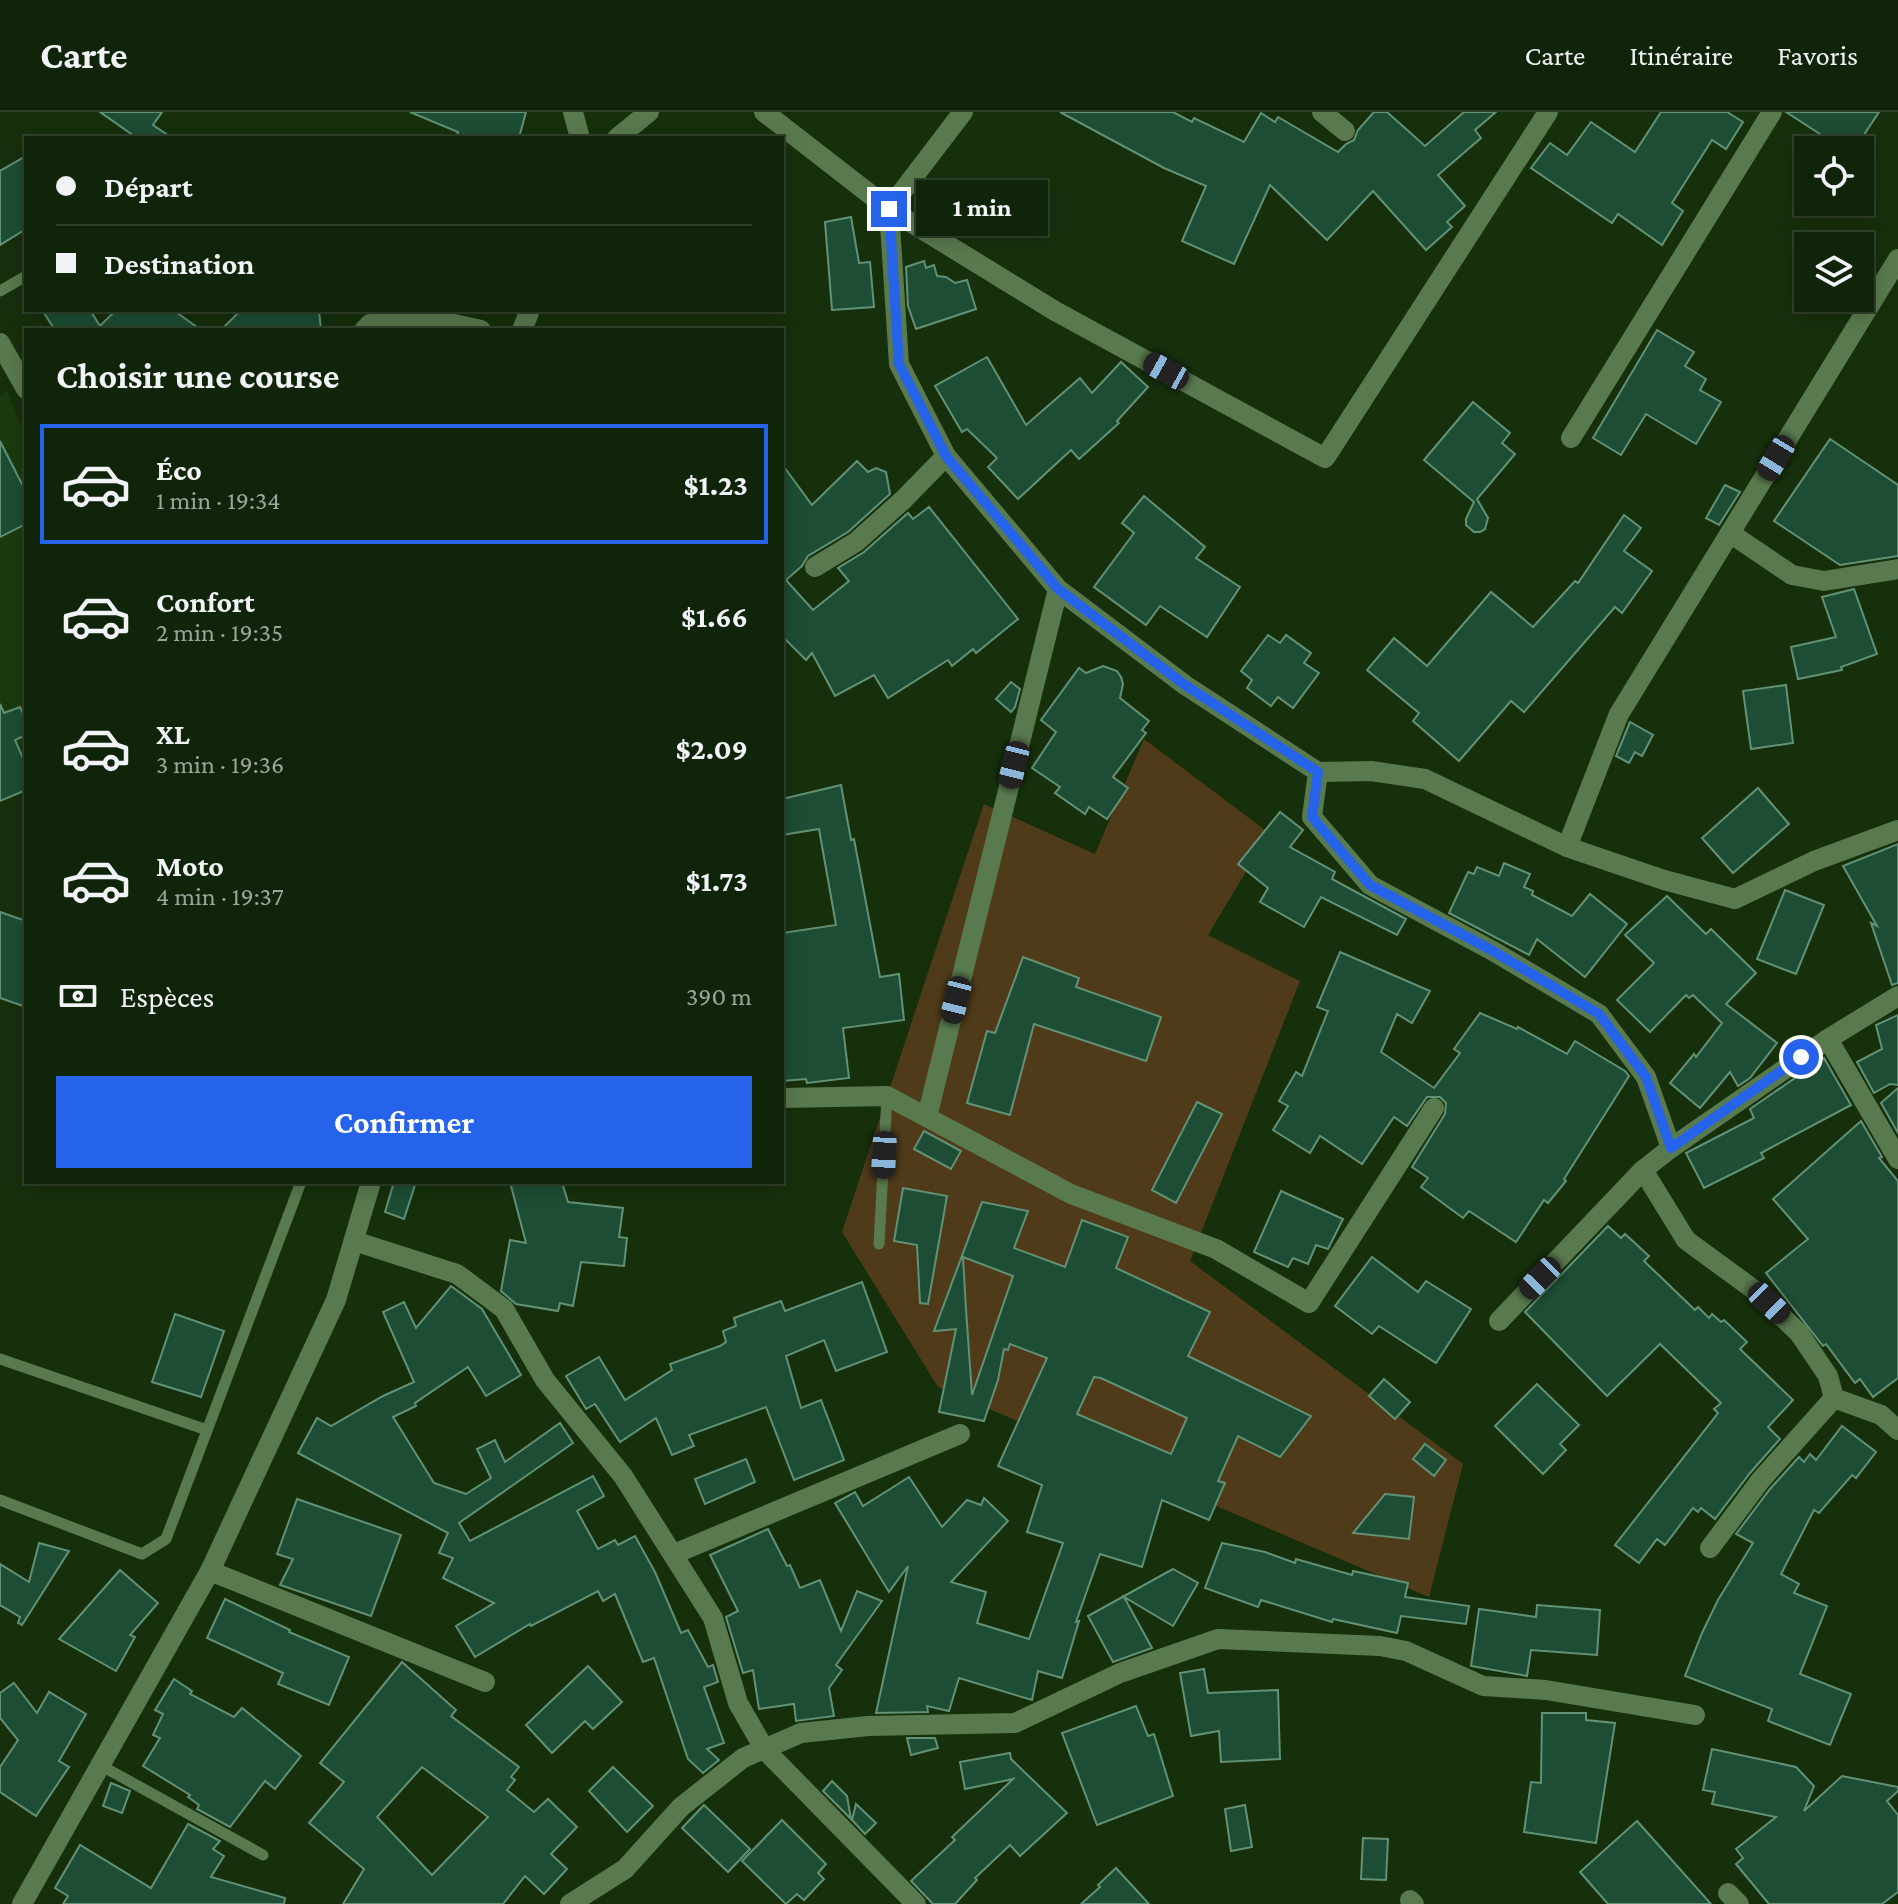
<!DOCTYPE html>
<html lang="fr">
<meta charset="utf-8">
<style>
:root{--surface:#102409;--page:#192c12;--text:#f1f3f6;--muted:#9ca49c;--line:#30412a;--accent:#2563eb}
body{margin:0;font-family:"Crimson Pro",serif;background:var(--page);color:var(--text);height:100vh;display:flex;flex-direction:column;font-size:30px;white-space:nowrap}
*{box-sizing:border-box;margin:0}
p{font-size:26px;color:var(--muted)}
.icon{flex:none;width:44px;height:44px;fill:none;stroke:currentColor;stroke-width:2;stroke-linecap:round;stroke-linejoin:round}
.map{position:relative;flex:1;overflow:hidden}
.drawer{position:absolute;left:24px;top:216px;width:760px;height:856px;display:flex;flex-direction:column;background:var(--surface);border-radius:0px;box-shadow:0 4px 20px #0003,0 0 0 2px var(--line)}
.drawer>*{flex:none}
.hud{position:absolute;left:24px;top:24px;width:760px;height:176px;border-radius:0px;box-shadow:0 4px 20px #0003,0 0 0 2px var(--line);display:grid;align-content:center;height:176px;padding:0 32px;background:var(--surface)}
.buttons{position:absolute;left:1794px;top:24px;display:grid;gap:16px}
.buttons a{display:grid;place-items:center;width:80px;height:80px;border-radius:0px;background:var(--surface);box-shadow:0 4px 20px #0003,0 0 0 2px var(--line);font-size:40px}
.end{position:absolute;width:36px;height:36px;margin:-18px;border:10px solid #2563eb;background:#fff;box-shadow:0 0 0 4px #fff}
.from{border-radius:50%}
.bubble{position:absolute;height:56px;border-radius:0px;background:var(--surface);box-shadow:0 4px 20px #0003,0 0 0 2px var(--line);font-size:26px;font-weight:700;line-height:56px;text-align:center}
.car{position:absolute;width:24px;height:48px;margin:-24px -12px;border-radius:10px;box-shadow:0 0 6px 2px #0007;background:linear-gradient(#222 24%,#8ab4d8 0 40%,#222 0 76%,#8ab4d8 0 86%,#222 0)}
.hud b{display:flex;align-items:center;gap:28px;height:76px;font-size:30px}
.hud b+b{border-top:2px solid var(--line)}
.hud i{width:20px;height:20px;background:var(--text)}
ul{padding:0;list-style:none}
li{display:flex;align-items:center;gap:24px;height:120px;margin:0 16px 12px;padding:0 16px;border:4px solid transparent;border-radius:0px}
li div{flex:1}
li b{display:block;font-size:30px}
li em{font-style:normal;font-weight:700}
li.selected{border-color:var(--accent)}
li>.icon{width:72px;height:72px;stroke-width:1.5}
h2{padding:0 32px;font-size:36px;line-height:96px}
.pay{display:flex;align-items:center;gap:20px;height:88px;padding:0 32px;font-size:30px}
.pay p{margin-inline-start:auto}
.action{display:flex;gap:16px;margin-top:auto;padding:16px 32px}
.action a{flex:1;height:92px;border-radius:0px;background:var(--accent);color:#fff;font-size:32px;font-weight:700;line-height:92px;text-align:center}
header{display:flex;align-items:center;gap:48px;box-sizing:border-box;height:112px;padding:0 40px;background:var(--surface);border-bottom:2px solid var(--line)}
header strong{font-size:38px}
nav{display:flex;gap:44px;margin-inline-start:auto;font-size:28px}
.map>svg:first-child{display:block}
.built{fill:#1c3a10}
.green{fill:#4f3b19}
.building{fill:#1d4d34;stroke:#629176;stroke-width:2;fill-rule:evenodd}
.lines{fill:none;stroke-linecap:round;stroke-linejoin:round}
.lane{stroke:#597a4e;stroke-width:11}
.street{stroke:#597a4e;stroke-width:20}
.route{stroke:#2563eb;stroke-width:10}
</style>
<header>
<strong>Carte</strong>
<nav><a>Carte</a><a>Itinéraire</a><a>Favoris</a></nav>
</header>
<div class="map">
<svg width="1898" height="1792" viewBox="0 0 1898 1792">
<rect width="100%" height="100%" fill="#16300c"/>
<polygon class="built" points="7,279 26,326 26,633 0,642 0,284"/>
<polygon class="green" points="1144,627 1269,721 1208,823 1300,869 1190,1149 1463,1352 1429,1485 938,1275 842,1120 984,692 1095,742"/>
<g class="building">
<polygon points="100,0 162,0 153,13 172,26 137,26"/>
<polygon points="410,0 526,0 519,26 456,26 458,20"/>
<polygon points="1060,0 1173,0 1192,10 1194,6 1244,30 1261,1 1275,10 1278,5 1338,40 1346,32 1354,28 1358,18 1374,0 1387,0 1425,34 1464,0 1496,0 1475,18 1481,26 1438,63 1465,94 1447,110 1452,115 1426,138 1373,79 1327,128 1270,73 1234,152 1182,129 1206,74 1164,56"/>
<polygon points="1661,0 1727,0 1743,10 1726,37 1712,28 1672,91 1683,99 1662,133 1618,102 1612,111 1531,56 1550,31 1567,43 1591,10 1635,40"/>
<polygon points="1786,0 1879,0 1854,38 1818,38 1826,26"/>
<polygon points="26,44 26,117 0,133 0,59"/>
<polygon points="851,105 859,151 870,150 874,195 832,198 825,110"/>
<polygon points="924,149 926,156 934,153 937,164 946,165 955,171 967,168 976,197 916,217 908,194 906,155"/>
<polygon points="42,198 90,198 100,214 116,198 173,198 201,218 55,218"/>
<polygon points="241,198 319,198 321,218 221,218"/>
<polygon points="1657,218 1694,240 1685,254 1706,267 1700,278 1721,290 1696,332 1646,302 1621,343 1593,326"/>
<polygon points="987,245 1026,313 1080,266 1092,281 1121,250 1148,275 1117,309 1119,311 1079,347 1071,338 1018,387 988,355 997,346 967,317 962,320 935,274"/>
<polygon points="1473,290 1510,321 1502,331 1515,342 1477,387 1488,406 1485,417 1480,420 1474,420 1466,413 1466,407 1474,390 1424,348"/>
<polygon points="1830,327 1898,373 1898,444 1840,453 1774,409"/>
<polygon points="0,329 26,380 26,412 0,425"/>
<polygon points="857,349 868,360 876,356 886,360 890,382 848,420 808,444 802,454 786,468 813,498 849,469 838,456 864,440 908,401 913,407 929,395 1018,507 976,541 973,537 952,554 948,548 888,586 874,563 835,584 812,541 806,548 782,524 782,352 812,393"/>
<polygon points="1725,373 1740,380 1719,413 1706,406"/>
<polygon points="1144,384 1205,435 1196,446 1240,475 1207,525 1160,494 1146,513 1094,475 1134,421 1122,411"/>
<polygon points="1624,403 1641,416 1624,439 1652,459 1622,501 1615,495 1524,600 1511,589 1459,649 1413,609 1419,601 1367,558 1394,526 1427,554 1491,480 1533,515 1575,469 1578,471"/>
<polygon points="1854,477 1877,542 1841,555 1842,558 1798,567 1791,535 1836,525 1822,485"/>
<polygon points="1268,523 1280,531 1286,523 1311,541 1304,551 1319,561 1293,596 1278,585 1271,594 1247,576 1252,568 1241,559"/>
<polygon points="1103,554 1117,559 1121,565 1123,572 1120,586 1149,609 1142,618 1146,621 1113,665 1128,676 1107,707 1089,695 1085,702 1055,681 1060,675 1032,656 1056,620 1041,608 1079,556 1086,561"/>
<polygon points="1011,570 1020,577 1015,595 1011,600 996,587"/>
<polygon points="1786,573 1793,631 1751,637 1743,579"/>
<polygon points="0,592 4,601 20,595 26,608 26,623 15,628 26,653 26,678 0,689"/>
<polygon points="1630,610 1653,623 1642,644 1635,640 1629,651 1616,644"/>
<polygon points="841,673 851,728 854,727 880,865 899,862 904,908 843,916 849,966 807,971 806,967 782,969 782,821 836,813 819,717 782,723 782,687"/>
<polygon points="1758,676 1789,712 1733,761 1702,726"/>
<polygon points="1280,700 1303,718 1290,735 1335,760 1332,767 1406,807 1397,823 1321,785 1304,815 1260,790 1268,776 1238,752"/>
<polygon points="1898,732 1898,871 1892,873 1871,811 1877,814 1843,754"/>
<polygon points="1504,751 1530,762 1524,775 1533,779 1532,783 1572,804 1590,782 1627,812 1585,865 1537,827 1529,843 1449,801 1468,760 1474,762 1477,755 1499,764"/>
<polygon points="1785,778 1824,793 1796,862 1757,847"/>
<polygon points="1667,784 1706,822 1711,817 1756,861 1726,892 1777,931 1750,966 1738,974 1730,960 1700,996 1670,971 1694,942 1696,945 1722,911 1693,883 1689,886 1686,883 1650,920 1617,888 1654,851 1625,823"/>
<polygon points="0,800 26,809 26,895 0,886"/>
<polygon points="1340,840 1430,879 1412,911 1397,902 1381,940 1434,976 1460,941 1454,937 1480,901 1517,917 1518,915 1567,942 1575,929 1625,959 1629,964 1564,1067 1566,1069 1548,1091 1544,1088 1516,1130 1469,1099 1463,1106 1421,1075 1428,1066 1412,1055 1445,1002 1446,991 1440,985 1427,985 1407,1014 1394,1005 1362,1052 1320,1024 1310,1041 1273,1018 1288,994 1279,989 1296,960 1302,964 1328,899 1317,895"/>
<polygon points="1023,845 1079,866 1076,875 1161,905 1146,949 1034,912 1010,1003 967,991 987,919 995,921"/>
<polygon points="1898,903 1898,973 1890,972 1874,981 1857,950 1882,937 1876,913"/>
<polygon points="1824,946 1851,993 1761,1041 1764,1046 1704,1076 1686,1041 1754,1006 1750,997"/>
<polygon points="1898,976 1898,1021 1881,991"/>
<polygon points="1197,990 1222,1002 1176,1091 1152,1078"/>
<polygon points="1861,1009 1882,1045 1879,1046 1898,1069 1898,1266 1873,1285 1860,1267 1855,1271 1826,1232 1823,1234 1766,1161 1808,1127 1773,1087"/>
<polygon points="924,1019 961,1039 951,1057 914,1037"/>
<polygon points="394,1070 416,1070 404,1107 385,1100"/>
<polygon points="510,1070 562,1070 568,1090 623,1096 619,1125 627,1126 624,1154 581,1150 573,1194 560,1191 558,1199 516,1192 501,1179 510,1128 526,1131"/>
<polygon points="903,1076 947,1084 928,1192 920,1191 917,1133 894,1129"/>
<polygon points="1281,1079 1343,1107 1328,1137 1316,1133 1308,1152 1293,1146 1288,1155 1254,1140"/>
<path d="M 982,1090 L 1028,1099 L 1014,1136 L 1065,1155 L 1082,1108 L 1128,1125 L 1116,1156 L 1210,1200 L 1188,1244 L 1311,1304 L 1280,1345 L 1238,1324 L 1218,1369 L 1225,1371 L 1209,1408 L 1162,1388 L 1142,1455 L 1100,1442 L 1076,1510 L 1079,1509 L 1062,1566 L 1038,1559 L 1032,1588 L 959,1566 L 949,1599 L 927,1594 L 928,1600 L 876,1601 L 908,1454 L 889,1480 L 835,1391 L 855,1380 L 863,1394 L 909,1365 L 942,1415 L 967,1388 L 981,1393 L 984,1386 L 1008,1409 L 951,1470 L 986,1480 L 977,1511 L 1029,1527 L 1063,1431 L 1027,1420 L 1042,1373 L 998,1354 L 1047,1246 L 1010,1232 L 1008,1238 L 1004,1237 L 998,1268 L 984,1309 L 939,1300 L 956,1217 L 934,1219 ZM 963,1145 L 1013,1164 L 972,1283 L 966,1197 ZM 1094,1265 L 1101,1266 L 1187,1306 L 1171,1342 L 1077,1302 Z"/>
<polygon points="1608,1114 1621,1126 1625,1122 1649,1144 1644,1149 1695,1198 1698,1195 1709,1206 1712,1202 1721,1210 1724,1208 1747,1230 1740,1237 1793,1288 1768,1315 1780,1327 1750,1361 1715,1407 1701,1396 1698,1400 1693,1396 1665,1433 1657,1427 1639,1451 1615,1433 1718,1301 1714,1297 1721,1291 1660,1232 1607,1284 1525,1200"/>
<polygon points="1372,1145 1418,1180 1426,1169 1471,1197 1436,1251 1379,1214 1372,1222 1335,1194"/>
<polygon points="862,1170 887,1240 836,1259 824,1228 786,1244 801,1296 821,1288 844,1348 794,1368 766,1295 689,1323 694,1334 672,1343 656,1306 620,1330 595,1292 586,1297 566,1264 599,1245 625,1288 672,1258 670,1252 720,1234 726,1230 723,1219 736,1214 734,1206 781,1189 785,1199"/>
<polygon points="451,1174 482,1197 521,1263 486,1284 468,1255 415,1291 416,1294 393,1305 434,1371 466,1382 491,1366 477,1337 495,1328 505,1350 560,1311 573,1331 459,1411 470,1429 593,1364 604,1384 577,1399 598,1437 615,1428 618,1433 635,1424 655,1460 681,1521 688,1518 708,1555 713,1553 718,1570 704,1575 724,1631 707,1637 719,1648 703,1661 688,1647 654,1546 643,1550 615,1482 603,1489 598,1479 531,1514 530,1512 475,1545 456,1514 494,1491 443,1466 453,1446 439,1441 448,1421 298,1341 317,1306 331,1314 383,1284 414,1270 383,1200 404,1190 416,1216"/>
<polygon points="175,1202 224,1219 201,1285 152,1270"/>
<polygon points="1384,1267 1410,1290 1395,1307 1369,1284"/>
<polygon points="1537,1272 1579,1313 1560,1332 1566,1338 1543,1362 1495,1314"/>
<polygon points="1842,1314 1876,1340 1856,1366 1852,1363 1819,1401 1814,1398 1781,1462 1799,1472 1794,1481 1827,1494 1800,1562 1851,1582 1830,1633 1768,1609 1772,1597 1685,1564 1702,1521 1718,1488 1753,1431 1736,1422 1770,1377 1799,1345 1804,1350 1810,1342 1816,1348"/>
<polygon points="1425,1332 1446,1348 1434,1364 1413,1347"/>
<polygon points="746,1347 755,1370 705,1392 695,1367"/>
<polygon points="1385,1382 1414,1385 1409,1427 1353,1421"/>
<polygon points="297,1387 401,1423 371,1504 280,1473 293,1447 277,1442"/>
<polygon points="768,1417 787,1454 790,1453 800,1476 820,1468 841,1519 857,1479 882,1489 836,1553 842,1558 829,1576 834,1604 796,1609 794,1592 759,1597 753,1558 743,1561 726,1505 738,1499 710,1443"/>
<polygon points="39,1431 69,1439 22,1513 18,1511 20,1505 0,1493 0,1452 29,1470"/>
<polygon points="1222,1431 1265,1440 1295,1451 1296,1447 1352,1463 1353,1459 1408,1471 1405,1485 1469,1494 1466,1512 1401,1504 1397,1521 1333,1507 1332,1510 1261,1488 1258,1495 1205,1476"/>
<polygon points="1173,1457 1198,1471 1173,1514 1124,1485 1152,1536 1113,1550 1088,1504"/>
<polygon points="120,1458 158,1491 130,1523 135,1525 116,1559 59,1527"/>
<polygon points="225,1487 290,1518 289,1520 349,1545 329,1593 278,1572 283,1561 207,1526"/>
<polygon points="1537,1493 1600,1498 1597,1543 1531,1538 1527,1564 1471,1554 1479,1497 1536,1505"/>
<path d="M 402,1550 L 456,1598 L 451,1604 L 519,1655 L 511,1665 L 515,1668 L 507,1678 L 534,1700 L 548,1687 L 577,1715 L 551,1742 L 567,1757 L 544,1782 L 525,1764 L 503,1792 L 343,1792 L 364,1757 L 309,1711 L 344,1670 L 320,1651 ZM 422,1655 L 488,1705 L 432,1763 L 377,1705 Z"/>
<polygon points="588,1554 622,1590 593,1617 585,1609 552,1641 526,1613"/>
<polygon points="1204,1557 1208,1581 1278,1578 1280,1647 1221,1650 1219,1619 1191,1624 1180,1561"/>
<polygon points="174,1567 192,1579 190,1582 234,1605 242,1596 301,1644 275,1677 265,1669 230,1715 197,1697 199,1693 188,1685 190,1683 143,1654 160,1626 153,1623 163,1602 155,1598"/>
<polygon points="14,1571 37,1601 49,1580 86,1602 59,1649 69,1655 36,1704 0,1680 0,1655 18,1628 0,1606 0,1581"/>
<polygon points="1136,1594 1148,1624 1154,1622 1173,1684 1097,1713 1062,1621"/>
<polygon points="1542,1601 1586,1601 1586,1608 1615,1611 1596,1731 1524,1720 1531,1670 1541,1671"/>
<polygon points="907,1626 935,1626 938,1636 911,1643"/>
<polygon points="1712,1637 1796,1655 1814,1674 1804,1699 1842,1664 1898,1675 1898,1679 1887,1689 1898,1703 1898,1780 1882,1792 1769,1792 1736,1752 1743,1746 1736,1737 1776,1705 1712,1692 1715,1680 1703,1678"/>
<polygon points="1010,1641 1011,1647 1067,1701 1020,1744 1010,1733 975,1766 977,1768 955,1792 933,1792 911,1769 955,1728 952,1725 1013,1667 965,1677 960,1650"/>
<polygon points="613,1655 653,1694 627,1720 589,1679"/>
<polygon points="832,1669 847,1684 851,1707 823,1679"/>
<polygon points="111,1671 130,1679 122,1701 103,1694"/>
<polygon points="856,1692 876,1711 865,1722 852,1708"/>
<polygon points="704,1693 750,1737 728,1760 682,1716"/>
<polygon points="1245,1693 1252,1735 1231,1739 1225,1697"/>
<polygon points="782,1708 826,1752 818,1761 824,1767 804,1788 797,1782 786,1792 742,1749"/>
<polygon points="1637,1709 1711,1792 1608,1792 1580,1760"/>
<polygon points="188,1712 220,1729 213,1737 224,1744 211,1765 285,1786 284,1792 63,1792 68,1784 55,1776 80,1733 151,1776"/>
<polygon points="1363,1726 1388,1727 1386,1768 1361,1767"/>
<polygon points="1116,1756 1149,1792 1081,1792 1100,1775 1098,1773"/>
</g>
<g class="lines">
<g class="lane">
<polyline points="0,179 26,164"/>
<polyline points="879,1132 887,984"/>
<polyline points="0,1247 207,1318"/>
<polyline points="0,1388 142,1442 166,1427 301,1070"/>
<polyline points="100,1653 263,1743"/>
</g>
<g class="street">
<polyline points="573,0 580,26"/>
<polyline points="764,0 889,97 1055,199 1325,346 1548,0"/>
<polyline points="963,0 889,97 899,252 946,344 1058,477 1185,573 1318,660 1371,659 1425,667 1567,735 1664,768 1735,787 1814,749 1898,718"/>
<polyline points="1322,0 1345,19"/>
<polyline points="617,26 649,0"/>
<polyline points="364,218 370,212 436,208 481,218"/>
<polyline points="522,218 530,198"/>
<polyline points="0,231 26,277"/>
<polyline points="1571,326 1772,0"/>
<polyline points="1730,421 1792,463 1824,469 1898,457"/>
<polyline points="815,455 856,430 903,388 946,344"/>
<polyline points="1318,660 1312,705 1370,773 1493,839 1599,902 1646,965 1671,1036"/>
<polyline points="1567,735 1619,602 1898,147"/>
<polyline points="1828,927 1898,1047"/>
<polyline points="782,986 887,984 1071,1082 1216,1137 1309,1191 1434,996"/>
<polyline points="927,1005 1058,477"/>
<polyline points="1643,1058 1686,1128 1753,1177 1799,1221 1828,1264 1834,1286 1760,1369 1710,1436"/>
<polyline points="354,1129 457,1162 504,1197 545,1268 623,1364 713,1506 738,1591 765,1638 916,1792"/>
<polyline points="1499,1209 1643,1058 1671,1036 1828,927 1898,884"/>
<polyline points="1834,1286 1881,1303 1898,1318"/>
<polyline points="674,1442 960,1322"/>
<polyline points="210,1459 485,1570"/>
<polyline points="1728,1781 1739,1792"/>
<polyline points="1410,1788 1414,1792"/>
<polyline points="22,1792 210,1459 336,1188 371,1070"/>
<polyline points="570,1792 625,1757 681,1695 743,1646 801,1621 868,1614 1015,1611 1120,1561 1218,1527 1380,1534 1406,1539 1483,1574 1546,1578 1695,1603"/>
</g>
</g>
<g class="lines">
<polyline class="route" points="889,97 899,252 946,344 1058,477 1185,573 1318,660 1312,705 1370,773 1493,839 1599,902 1646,965 1671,1036 1801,945"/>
</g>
</svg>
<div class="buttons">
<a><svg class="icon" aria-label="locate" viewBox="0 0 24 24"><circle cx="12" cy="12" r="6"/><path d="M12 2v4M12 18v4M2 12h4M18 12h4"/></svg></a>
<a><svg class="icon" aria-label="layers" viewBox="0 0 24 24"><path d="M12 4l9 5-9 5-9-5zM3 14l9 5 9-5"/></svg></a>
</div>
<i class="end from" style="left:1801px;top:945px"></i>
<i class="end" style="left:889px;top:97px"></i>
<div class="bubble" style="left:916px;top:68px;width:132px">1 min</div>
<i class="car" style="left:1166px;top:259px;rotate:299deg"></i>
<i class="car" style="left:1776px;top:346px;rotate:211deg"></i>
<i class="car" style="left:1014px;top:653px;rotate:194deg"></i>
<i class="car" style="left:956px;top:888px;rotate:194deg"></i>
<i class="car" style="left:884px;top:1043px;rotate:183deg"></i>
<i class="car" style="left:1540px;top:1166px;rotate:224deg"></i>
<i class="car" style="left:1769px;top:1191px;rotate:134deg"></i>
<div class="hud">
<b><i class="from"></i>Départ</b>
<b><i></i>Destination</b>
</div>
<section class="drawer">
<h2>Choisir une course</h2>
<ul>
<li class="selected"><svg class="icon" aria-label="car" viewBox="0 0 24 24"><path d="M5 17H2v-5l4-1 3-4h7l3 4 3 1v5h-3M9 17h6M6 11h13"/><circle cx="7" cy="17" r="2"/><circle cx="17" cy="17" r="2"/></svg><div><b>Éco</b><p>1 min · 19:34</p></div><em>$1.23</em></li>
<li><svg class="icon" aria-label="car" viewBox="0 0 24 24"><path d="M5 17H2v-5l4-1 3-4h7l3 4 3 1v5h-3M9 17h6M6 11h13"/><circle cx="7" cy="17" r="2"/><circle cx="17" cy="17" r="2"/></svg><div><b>Confort</b><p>2 min · 19:35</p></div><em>$1.66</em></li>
<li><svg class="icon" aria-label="car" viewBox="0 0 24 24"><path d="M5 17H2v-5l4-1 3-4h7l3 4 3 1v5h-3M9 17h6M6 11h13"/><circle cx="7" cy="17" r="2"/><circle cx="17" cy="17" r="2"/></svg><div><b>XL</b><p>3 min · 19:36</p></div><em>$2.09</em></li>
<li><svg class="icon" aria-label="car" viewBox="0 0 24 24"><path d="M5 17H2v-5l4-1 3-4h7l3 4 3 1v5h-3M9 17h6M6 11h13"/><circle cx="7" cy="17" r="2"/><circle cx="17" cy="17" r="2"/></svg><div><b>Moto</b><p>4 min · 19:37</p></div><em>$1.73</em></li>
</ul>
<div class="pay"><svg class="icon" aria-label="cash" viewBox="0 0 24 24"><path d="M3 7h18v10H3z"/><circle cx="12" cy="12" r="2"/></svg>Espèces<p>390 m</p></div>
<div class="action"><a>Confirmer</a></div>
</section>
</div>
